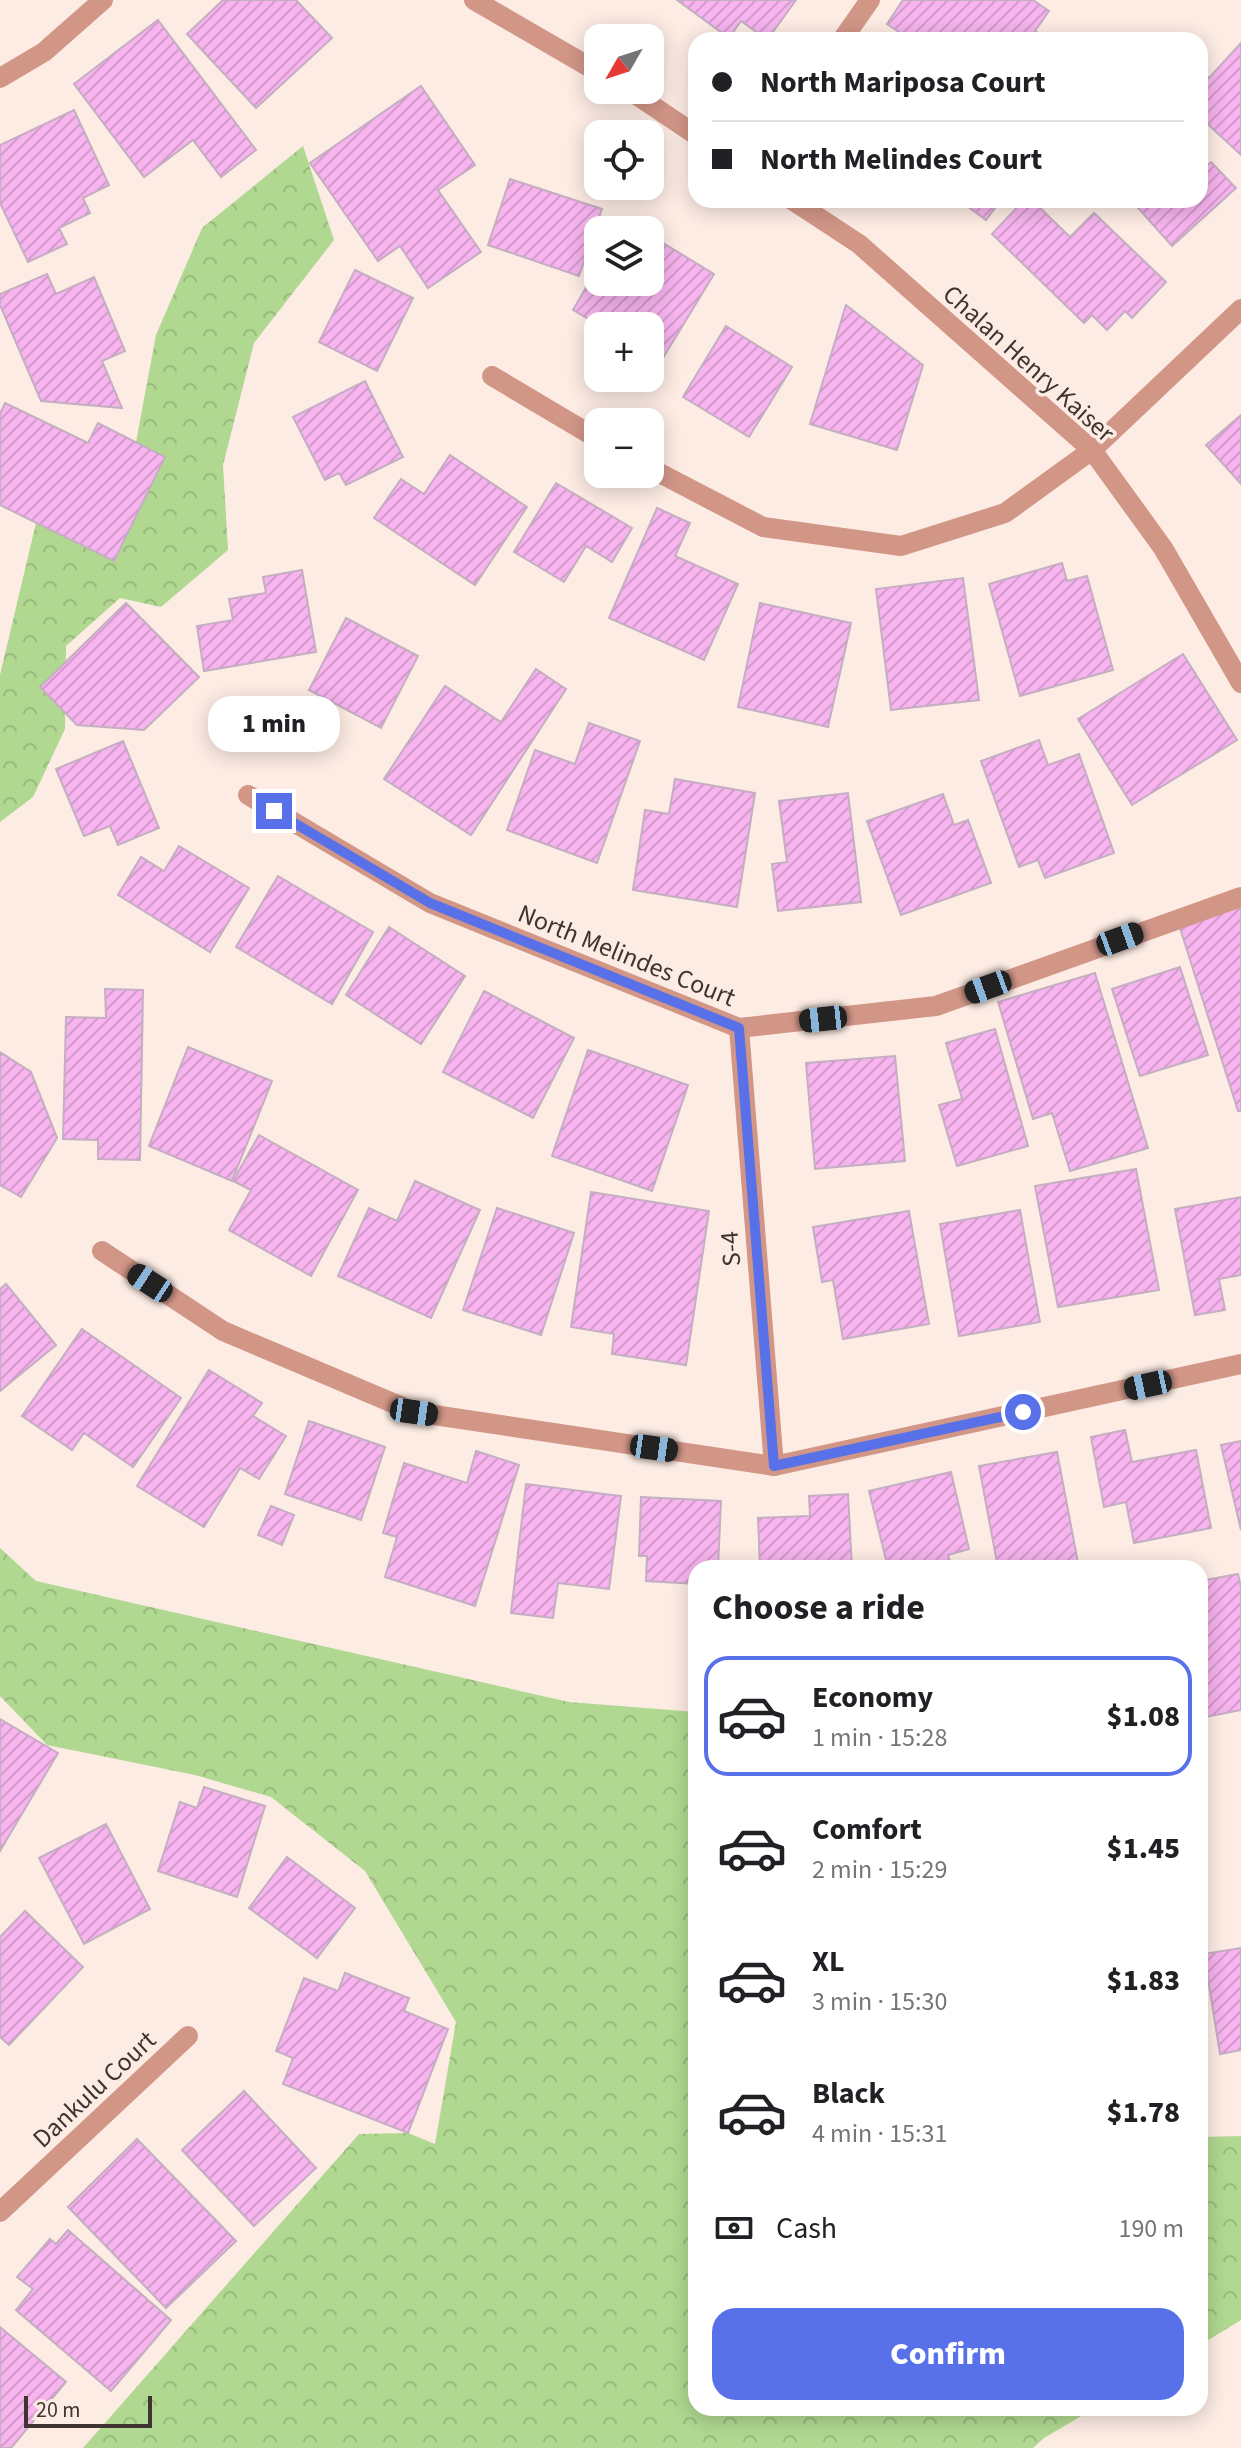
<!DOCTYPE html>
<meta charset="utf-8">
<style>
:root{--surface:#fff;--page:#f2f2f2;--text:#202124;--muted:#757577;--line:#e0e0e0;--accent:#5971e8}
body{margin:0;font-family:"Source Sans 3",sans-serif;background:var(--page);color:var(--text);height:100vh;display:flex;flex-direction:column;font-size:30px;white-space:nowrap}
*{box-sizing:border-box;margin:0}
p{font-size:26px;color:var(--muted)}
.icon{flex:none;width:44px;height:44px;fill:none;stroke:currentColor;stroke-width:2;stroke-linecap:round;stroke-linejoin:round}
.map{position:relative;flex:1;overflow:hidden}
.side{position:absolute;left:688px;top:1560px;width:520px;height:856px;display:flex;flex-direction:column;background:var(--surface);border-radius:24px;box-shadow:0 4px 20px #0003}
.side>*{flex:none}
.guide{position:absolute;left:688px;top:32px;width:520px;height:176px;border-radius:24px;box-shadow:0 4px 20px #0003;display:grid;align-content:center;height:176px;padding:0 24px;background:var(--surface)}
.needle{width:52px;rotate:231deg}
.buttons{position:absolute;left:584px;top:24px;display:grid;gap:16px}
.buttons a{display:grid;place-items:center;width:80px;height:80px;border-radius:16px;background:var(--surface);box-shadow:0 4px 20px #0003;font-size:40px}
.scale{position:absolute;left:24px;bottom:20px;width:128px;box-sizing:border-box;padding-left:8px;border:4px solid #3f342f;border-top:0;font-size:22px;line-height:28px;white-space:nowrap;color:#3f342f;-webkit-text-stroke:6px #fdece4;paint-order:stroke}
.end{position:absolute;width:36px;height:36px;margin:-18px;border:10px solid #5971e8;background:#fff;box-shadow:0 0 0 4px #fff}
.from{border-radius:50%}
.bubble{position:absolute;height:56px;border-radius:24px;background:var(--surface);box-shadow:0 4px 20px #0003;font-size:26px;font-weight:800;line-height:56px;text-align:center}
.car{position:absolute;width:24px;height:48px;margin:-24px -12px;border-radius:10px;box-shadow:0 0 6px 2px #0007;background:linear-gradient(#222 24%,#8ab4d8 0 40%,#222 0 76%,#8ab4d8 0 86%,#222 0)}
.guide b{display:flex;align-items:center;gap:28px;height:76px;font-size:30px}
.guide b+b{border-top:2px solid var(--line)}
.guide i{width:20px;height:20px;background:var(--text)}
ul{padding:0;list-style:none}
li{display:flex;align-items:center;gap:24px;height:120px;margin:0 16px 12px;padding:0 8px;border:4px solid transparent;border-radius:24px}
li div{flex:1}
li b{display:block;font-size:30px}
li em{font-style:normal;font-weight:800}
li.selected{border-color:var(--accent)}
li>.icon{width:72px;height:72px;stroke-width:1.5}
h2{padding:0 24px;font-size:36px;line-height:96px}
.pay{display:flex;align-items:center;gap:20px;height:88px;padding:0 24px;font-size:30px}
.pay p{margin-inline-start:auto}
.cta{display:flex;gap:16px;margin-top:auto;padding:16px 24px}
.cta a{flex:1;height:92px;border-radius:24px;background:var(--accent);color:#fff;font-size:32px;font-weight:800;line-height:92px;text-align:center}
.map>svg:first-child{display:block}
.forest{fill:url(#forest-crowns)}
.building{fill:url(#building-hatch);stroke:#c4aec1;stroke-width:2}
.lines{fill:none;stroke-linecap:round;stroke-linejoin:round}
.minor{stroke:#d29687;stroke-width:20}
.route{stroke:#5971e8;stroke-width:10}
.labels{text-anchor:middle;stroke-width:7;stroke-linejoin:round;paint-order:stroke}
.street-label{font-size:26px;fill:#3f342f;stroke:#fdece4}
</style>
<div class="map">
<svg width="1241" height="2448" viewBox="0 0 1241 2448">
<defs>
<pattern id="forest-crowns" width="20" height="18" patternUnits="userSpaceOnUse" patternTransform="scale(2)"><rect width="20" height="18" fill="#b0d891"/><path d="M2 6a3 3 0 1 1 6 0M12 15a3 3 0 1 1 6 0" fill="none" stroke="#98ba7d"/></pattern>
<pattern id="building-hatch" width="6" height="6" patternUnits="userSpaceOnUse" patternTransform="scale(2)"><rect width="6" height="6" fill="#f7b4ef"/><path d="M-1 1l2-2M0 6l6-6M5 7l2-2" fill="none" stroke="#d59bcd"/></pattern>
</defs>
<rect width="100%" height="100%" fill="#fdece4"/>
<g class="forest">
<polygon points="303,146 334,240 254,343 223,465 228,550 161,607 120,598 66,646 65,729 33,797 0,822 0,675 36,523 114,561 165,457 136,442 156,335 202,228"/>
<polygon points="0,1548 36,1581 569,1702 696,1712 696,2408 1095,2408 1044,2438 1033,2448 83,2448 359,2134 408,2133 435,2144 456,2022 365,1871 271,1797 195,1775 47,1745 0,1696"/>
<polygon points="1241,2136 1241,2320 1200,2345 1200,2137"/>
</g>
<g class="building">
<polygon points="223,0 296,0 332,38 256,108 187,34"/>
<polygon points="677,0 796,0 767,40 741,21 729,38"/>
<polygon points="903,0 1033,0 1049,11 1035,31 1049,40 911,40 887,24"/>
<polygon points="158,20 256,150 221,177 193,140 144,177 74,84"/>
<polygon points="1241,43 1241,155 1200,117 1200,70 1209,78"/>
<polygon points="421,86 475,165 438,190 481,252 428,288 400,246 378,261 310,163"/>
<polygon points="74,110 109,185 83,198 90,213 59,228 67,244 28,262 0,203 0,145"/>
<polygon points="1211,162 1236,188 1172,246 1131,200 1200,200 1200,171"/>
<polygon points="510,179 602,209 579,276 488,245"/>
<polygon points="959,200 1001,200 986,220"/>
<polygon points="1024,200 1032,200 1070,237 1094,213 1166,282 1132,318 1125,311 1107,330 1092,315 1084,323 992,234"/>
<polygon points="626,220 642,230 620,230"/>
<polygon points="650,235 714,274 660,363 650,357 650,326 600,326 573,310 598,267 598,282 650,282"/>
<polygon points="355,270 413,298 377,371 319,342"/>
<polygon points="47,274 56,294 94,277 125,351 102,361 122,408 41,401 0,305 0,294"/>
<polygon points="846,305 923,365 897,450 810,424"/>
<polygon points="726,326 792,367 749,437 683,397"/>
<polygon points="365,381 403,457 346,485 339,473 325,480 293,417"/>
<polygon points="5,403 88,443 98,423 165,457 114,561 0,505 0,414"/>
<polygon points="1241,415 1241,484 1206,445"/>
<polygon points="450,455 527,507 475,585 374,518 401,479 424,494"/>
<polygon points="556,483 632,528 612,562 586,546 564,582 514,552"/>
<polygon points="657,508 690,523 675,556 738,584 704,660 609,618"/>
<polygon points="1062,563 1067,581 1087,576 1113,670 1020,696 989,584"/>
<polygon points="302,570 316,652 204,671 197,626 233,620 229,599 266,593 263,577"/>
<polygon points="963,578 979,700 891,710 876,589"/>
<polygon points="126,603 199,677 144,730 77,725 40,687"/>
<polygon points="760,603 851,623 828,727 738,707"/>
<polygon points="346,618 418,656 381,728 309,690"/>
<polygon points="1183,654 1237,740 1132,805 1078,719"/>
<polygon points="536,669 566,689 471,835 384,779 445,686 501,722"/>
<polygon points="589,723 640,741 597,863 507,830 535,750 575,764"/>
<polygon points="1039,740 1048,765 1079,754 1114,853 1045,878 1038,860 1019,867 981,761"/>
<polygon points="123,741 159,828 118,845 110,826 84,836 56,769"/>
<polygon points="675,779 755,793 737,907 633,890 645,810 669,814"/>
<polygon points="848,793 861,902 778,911 772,864 787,862 779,801"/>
<polygon points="943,794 954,825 968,820 991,883 901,915 867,821"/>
<polygon points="179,846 249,888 210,952 118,895 141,857 164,871"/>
<polygon points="278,876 373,932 332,1004 236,947"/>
<polygon points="1241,906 1241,1111 1238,1111 1179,925"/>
<polygon points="389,927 465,976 421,1044 346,995"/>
<polygon points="1180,967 1208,1055 1140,1076 1112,989"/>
<polygon points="1095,973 1148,1148 1070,1171 1052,1113 1033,1119 998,1002"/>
<polygon points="105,989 143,990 140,1160 98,1159 98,1140 63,1139 66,1017 106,1018"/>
<polygon points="484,991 574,1038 533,1118 443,1072"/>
<polygon points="995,1029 1028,1146 957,1166 939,1105 962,1099 946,1043"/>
<polygon points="188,1047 272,1081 232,1181 149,1146"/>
<polygon points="588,1050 688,1085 652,1191 552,1156"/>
<polygon points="0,1052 31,1072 57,1138 21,1197 0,1185"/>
<polygon points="895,1056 905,1161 815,1169 806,1063"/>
<polygon points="259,1135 358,1190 311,1276 229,1230 251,1190 233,1181"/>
<polygon points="1136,1169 1159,1290 1058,1307 1035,1186"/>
<polygon points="415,1181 480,1210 431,1318 338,1276 369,1208 397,1221"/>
<polygon points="591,1192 709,1211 686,1365 612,1354 614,1334 571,1327"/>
<polygon points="1241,1197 1241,1275 1219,1279 1225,1310 1195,1315 1175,1209"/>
<polygon points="497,1208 574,1233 541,1335 463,1310"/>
<polygon points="1020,1210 1040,1322 959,1336 940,1224"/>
<polygon points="909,1211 929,1324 843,1339 833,1280 822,1282 813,1227"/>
<polygon points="6,1284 56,1345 0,1391 0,1289"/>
<polygon points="82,1329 181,1398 133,1467 84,1433 72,1450 22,1416"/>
<polygon points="209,1370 262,1403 253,1416 286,1436 259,1479 240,1468 204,1527 137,1486"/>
<polygon points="309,1421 385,1447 361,1520 285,1494"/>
<polygon points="1125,1430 1132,1462 1196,1450 1211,1528 1134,1543 1126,1502 1104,1507 1091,1437"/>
<polygon points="1241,1441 1241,1530 1221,1445"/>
<polygon points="476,1451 519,1465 475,1606 385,1577 397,1537 383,1533 404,1463 467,1483"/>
<polygon points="1057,1452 1079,1568 998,1568 979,1466"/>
<polygon points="951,1472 969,1549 948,1555 952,1568 888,1568 869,1491"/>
<polygon points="526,1484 621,1496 609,1589 558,1583 553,1618 511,1613"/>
<polygon points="848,1494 852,1568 760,1568 758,1518 810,1516 809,1496"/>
<polygon points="641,1497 721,1501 718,1568 696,1568 696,1584 646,1581 647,1556 639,1556"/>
<polygon points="271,1506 294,1515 282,1545 258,1535"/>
<polygon points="1238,1574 1241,1587 1241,1710 1200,1718 1200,1581"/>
<polygon points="0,1719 58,1753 0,1851"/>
<polygon points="204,1787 265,1806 237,1897 158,1871 180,1802 197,1808"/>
<polygon points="106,1824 150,1909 84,1944 39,1858"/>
<polygon points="287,1857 355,1908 317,1958 249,1908"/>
<polygon points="25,1911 83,1967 9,2045 0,2037 0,1937"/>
<polygon points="1241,1948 1241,2050 1220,2054 1204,1954"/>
<polygon points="345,1973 409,1998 404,2011 448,2029 408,2133 283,2084 293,2058 276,2051 304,1978 338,1991"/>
<polygon points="244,2091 316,2168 254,2226 182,2150"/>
<polygon points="137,2139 236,2241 166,2308 68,2207"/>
<polygon points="68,2230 171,2320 111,2391 16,2310 33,2289 17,2277 50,2239 56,2244"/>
<polygon points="0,2327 66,2382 11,2448 0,2448"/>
</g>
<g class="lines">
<g class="minor">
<polyline points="474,0 598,72"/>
<polyline points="842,40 870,0"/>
<polyline points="0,78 44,52 103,0"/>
<polyline points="629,90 696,135"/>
<polyline points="792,200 859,244 1092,450 1163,548 1241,683"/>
<polyline points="492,376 598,439"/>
<polyline points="650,468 763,527 901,546 1005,513 1092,450 1241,309"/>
<polyline points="248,795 430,903 739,1028 936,1006 1241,897"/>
<polyline points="739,1028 774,1466"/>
<polyline points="102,1251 223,1331 414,1412 774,1466 1241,1364"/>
<polyline points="0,2212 188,2036"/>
</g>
</g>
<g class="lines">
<polyline class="route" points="274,811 430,903 739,1028 774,1466 1023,1412"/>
</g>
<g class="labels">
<g class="street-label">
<text transform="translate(1029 363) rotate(42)" y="9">Chalan Henry Kaiser</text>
<text transform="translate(627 955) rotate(22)" y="9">North Melindes Court</text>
<text transform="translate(730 1249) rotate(-95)" y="9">S-4</text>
<text transform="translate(94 2089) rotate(-43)" y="9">Dankulu Court</text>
</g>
</g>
</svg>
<div class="buttons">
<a><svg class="needle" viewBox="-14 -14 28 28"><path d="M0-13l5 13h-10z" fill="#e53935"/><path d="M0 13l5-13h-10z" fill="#757577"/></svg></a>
<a><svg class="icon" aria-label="locate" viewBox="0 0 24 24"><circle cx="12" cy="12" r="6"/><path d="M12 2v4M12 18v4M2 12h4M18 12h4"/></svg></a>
<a><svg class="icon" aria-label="layers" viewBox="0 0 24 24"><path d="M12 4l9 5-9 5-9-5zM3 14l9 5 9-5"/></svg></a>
<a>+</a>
<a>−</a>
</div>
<div class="scale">20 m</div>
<i class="end from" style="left:1023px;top:1412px"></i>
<i class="end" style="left:274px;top:811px"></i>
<div class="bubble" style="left:208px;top:696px;width:132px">1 min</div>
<i class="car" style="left:1120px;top:939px;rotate:70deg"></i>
<i class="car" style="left:988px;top:987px;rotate:250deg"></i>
<i class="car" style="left:823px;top:1019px;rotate:264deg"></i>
<i class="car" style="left:150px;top:1283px;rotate:303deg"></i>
<i class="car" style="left:1148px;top:1385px;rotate:258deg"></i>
<i class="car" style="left:414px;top:1412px;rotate:98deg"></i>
<i class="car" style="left:654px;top:1448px;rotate:98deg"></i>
<div class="guide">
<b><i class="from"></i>North Mariposa Court</b>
<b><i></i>North Melindes Court</b>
</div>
<section class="side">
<h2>Choose a ride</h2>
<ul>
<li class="selected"><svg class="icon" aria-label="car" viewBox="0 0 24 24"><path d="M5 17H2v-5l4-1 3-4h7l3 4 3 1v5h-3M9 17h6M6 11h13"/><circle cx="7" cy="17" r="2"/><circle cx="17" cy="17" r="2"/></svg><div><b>Economy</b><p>1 min · 15:28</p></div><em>$1.08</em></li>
<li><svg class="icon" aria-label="car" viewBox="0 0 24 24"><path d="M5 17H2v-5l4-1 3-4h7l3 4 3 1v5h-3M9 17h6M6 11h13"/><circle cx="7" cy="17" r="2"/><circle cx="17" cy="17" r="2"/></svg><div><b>Comfort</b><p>2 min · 15:29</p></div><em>$1.45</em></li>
<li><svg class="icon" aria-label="car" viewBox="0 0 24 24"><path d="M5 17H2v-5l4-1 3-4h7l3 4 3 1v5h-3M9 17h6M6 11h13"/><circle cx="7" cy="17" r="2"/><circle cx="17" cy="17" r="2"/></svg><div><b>XL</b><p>3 min · 15:30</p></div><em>$1.83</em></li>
<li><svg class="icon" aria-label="car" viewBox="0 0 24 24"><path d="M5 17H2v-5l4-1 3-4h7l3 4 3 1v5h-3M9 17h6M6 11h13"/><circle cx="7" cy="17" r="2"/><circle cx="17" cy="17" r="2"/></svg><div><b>Black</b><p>4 min · 15:31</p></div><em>$1.78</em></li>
</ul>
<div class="pay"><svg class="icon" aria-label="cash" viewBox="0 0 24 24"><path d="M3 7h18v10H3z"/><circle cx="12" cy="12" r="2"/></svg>Cash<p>190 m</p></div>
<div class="cta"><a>Confirm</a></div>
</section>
</div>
